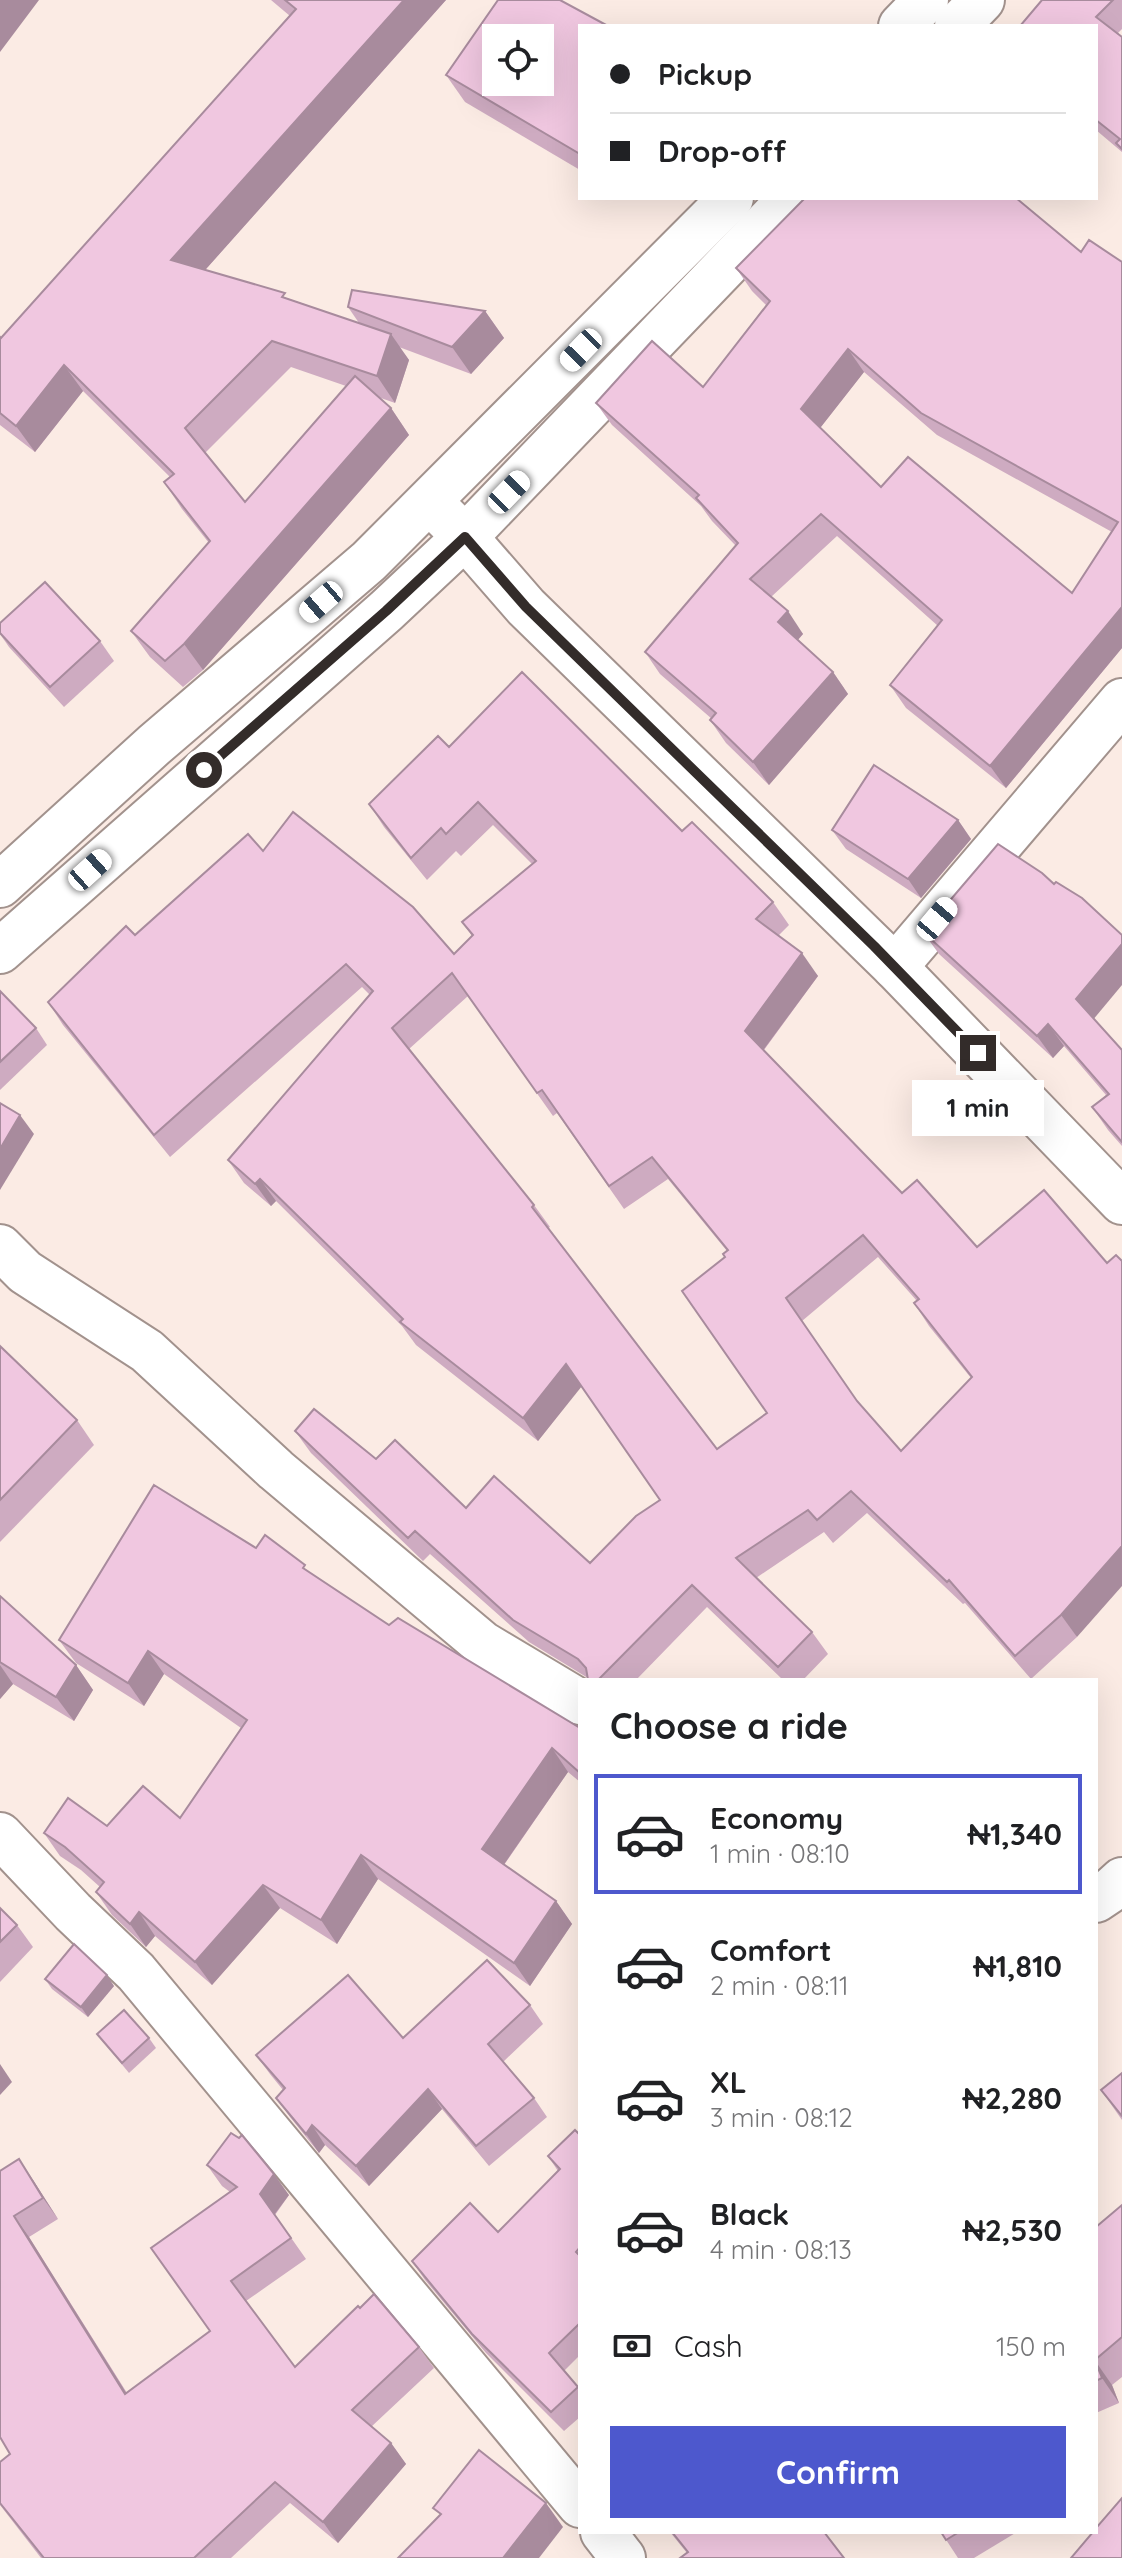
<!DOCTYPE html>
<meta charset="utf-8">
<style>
:root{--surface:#fff;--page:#f2f2f2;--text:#202124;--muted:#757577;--line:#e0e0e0;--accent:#4d58cd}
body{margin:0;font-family:Quicksand,sans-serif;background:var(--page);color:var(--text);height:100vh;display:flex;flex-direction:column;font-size:30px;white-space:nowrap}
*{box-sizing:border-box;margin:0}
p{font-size:26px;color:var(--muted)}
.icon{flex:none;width:44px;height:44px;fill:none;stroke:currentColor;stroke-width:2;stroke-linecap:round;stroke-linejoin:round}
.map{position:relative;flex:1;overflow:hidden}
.sheet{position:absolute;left:578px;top:1678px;width:520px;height:856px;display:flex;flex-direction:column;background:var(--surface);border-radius:0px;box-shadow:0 8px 32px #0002}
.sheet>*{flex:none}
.top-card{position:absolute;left:578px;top:24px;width:520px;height:176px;border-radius:0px;box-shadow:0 8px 32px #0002;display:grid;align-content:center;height:176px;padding:0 32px;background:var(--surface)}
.controls{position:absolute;left:482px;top:24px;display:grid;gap:16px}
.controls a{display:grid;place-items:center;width:72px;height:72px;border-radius:0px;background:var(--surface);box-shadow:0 8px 32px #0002;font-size:40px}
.end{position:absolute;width:36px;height:36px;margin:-18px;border:10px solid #332c2a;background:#fff;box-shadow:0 0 0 4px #fff}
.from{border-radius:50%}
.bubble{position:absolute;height:56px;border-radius:0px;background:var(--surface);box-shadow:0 8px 32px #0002;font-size:26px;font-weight:700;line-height:56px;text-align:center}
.car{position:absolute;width:24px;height:48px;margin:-24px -12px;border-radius:10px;box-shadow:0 0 6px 2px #0007;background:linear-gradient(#fff 24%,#345 0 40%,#fff 0 76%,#345 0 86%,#fff 0)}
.top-card b{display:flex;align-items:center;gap:28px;height:76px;font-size:30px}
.top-card b+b{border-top:2px solid var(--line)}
.top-card i{width:20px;height:20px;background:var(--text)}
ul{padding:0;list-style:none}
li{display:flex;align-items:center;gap:24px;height:120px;margin:0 16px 12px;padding:0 16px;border:4px solid transparent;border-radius:0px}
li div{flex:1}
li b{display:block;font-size:30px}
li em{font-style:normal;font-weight:700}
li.current{border-color:var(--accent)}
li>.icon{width:72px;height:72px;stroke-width:1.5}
h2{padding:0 32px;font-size:36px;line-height:96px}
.pay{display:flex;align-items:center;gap:20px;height:88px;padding:0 32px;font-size:30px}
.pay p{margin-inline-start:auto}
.primary-button{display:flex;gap:16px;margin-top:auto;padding:16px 32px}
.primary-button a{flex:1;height:92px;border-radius:0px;background:var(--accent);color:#fff;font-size:32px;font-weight:700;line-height:92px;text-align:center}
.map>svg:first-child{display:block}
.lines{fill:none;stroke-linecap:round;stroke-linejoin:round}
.street-casing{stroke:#a2928d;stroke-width:48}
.secondary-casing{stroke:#a2928d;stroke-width:48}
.street{stroke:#fff;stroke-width:44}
.secondary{stroke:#fff;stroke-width:44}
.wall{fill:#ceabc1;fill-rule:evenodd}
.shaded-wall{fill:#a88b9d}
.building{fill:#f0c7e0;stroke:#a88b9d;stroke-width:2;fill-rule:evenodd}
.route{stroke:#332c2a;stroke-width:10}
</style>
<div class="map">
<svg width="1122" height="2558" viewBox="0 0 1122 2558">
<rect width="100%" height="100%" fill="#fbebe4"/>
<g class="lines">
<g class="street-casing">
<g id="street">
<polyline points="430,502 465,537 526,607 895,967 1122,1202"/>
<polyline points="895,967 1122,701"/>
<polyline points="0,1247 25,1272 147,1351 276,1470 483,1644 580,1702"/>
<polyline points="0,1835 73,1912 136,1972 580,2505"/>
<polyline points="1096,1900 1111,1890 1122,1880"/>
<polyline points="603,2532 623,2558"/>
</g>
</g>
<g class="secondary-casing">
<g id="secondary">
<polyline points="901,26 926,0"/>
<polyline points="957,26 982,0"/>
<polyline points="0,885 154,745 369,561 731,198"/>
<polyline points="0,951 386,611 465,537 791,198"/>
</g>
</g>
<use href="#street" class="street"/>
<use href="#secondary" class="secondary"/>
</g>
<g class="wall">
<path d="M 271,0 L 446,0 L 205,270 L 359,323 L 348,307 L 485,311 L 504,338 L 471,374 L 399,347 L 409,360 L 395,403 L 378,397 L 391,408 L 409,435 L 203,670 L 183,687 L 150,657 L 131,631 L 209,543 L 182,509 L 164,482 L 170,477 L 83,391 L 35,452 L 0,425 L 0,337 L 1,338 L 290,16 ZM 291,367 L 346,386 L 245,502 L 205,453 Z"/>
<polygon points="1042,0 1122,0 1122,29 1118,33 1122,37 1122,152 1096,130 1096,26"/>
<polygon points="580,26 580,170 465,102 446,75"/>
<path d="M 1081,252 L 1122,262 L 1122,648 L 1006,788 L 906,708 L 890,685 L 938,626 L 837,536 L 771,597 L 803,634 L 798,640 L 833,672 L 848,694 L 769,785 L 726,743 L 710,720 L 712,719 L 660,674 L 645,652 L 736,546 L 712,521 L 701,506 L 612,425 L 596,403 L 703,387 L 766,305 L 752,291 L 736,268 ZM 864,372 L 937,435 L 1112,532 L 1072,593 L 881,487 L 820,428 Z"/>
<polygon points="0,623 100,641 114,661 64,707 9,647 0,634"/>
<path d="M 449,747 L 682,831 L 773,902 L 789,925 L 778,936 L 818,976 L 764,1050 L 902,1193 L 1077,1637 L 1031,1679 L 965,1603 L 963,1604 L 867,1513 L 833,1543 L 824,1532 L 756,1578 L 812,1632 L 828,1654 L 803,1680 L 783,1680 L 707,1607 L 636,1680 L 588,1680 L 588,1678 L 529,1642 L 430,1554 L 423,1561 L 311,1453 L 295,1431 L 376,1459 L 466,1508 L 590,1563 L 660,1500 L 581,1386 L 538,1441 L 416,1345 L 402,1326 L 276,1201 L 271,1206 L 244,1183 L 228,1160 L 370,995 L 362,987 L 170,1157 L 63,1025 L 48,1002 L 135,935 L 263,851 L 454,954 L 472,936 L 462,922 L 532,864 L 493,825 L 461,856 L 456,851 L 427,880 L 384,827 L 369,804 ZM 468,996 L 553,1116 L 557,1113 L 624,1209 L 668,1179 L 727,1251 L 725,1257 L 767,1413 L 717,1449 L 548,1228 L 550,1227 L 534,1205 L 409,1049 ZM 878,1257 L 917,1301 L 914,1303 L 929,1326 L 971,1378 L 901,1451 L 858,1403 L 802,1321 Z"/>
<polygon points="958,820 971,839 921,898 846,849 832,830"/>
<polygon points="923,932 1094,1019 1122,1050 1122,1146 1108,1130 1092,1107 1106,1095 1064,1046 1053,1058 939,954"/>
<polygon points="0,991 36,1028 47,1045 0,1090"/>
<polygon points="0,1346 77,1420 94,1445 0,1542"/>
<polygon points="256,1548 311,1573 389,1625 580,1728 580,1782 568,1772 504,1865 556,1901 572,1924 530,1986 378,1879 337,1944 280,1908 212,1985 155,1936 146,1947 112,1915 96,1892 100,1887 81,1870 60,1856 44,1833 180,1818 241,1728 164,1674 144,1706 76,1663 59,1640"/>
<polygon points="0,1596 76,1665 93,1690 74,1721 13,1684 0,1699"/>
<polygon points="0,1908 17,1925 33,1947 0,1982"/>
<polygon points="45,1979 114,1986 88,2017 52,1989"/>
<polygon points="530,2005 543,2024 503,2062 534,2098 547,2117 489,2166 442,2109 369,2186 325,2145 319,2153 290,2117 276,2098 283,2090 270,2074 256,2055 403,2038"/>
<polygon points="97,2034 149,2038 156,2048 129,2073"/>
<polygon points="1122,2073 1122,2120 1101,2090"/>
<polygon points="580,2135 580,2355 564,2371 580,2389 580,2417 564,2431 486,2353 425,2280 412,2261 498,2232 558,2171 548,2156"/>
<polygon points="207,2165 289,2195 275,2215 306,2259 246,2301 295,2367 419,2347 434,2368 371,2427 391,2443 406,2464 338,2543 290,2503 231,2558 41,2558 0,2505 0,2462 10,2454 0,2171 33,2180 58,2219 29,2237 127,2393 210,2332 230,2192 222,2186"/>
<polygon points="1122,2205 1122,2377 1112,2385 1119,2403 1096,2413 1096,2227"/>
<polygon points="670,2532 824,2532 687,2553"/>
<polygon points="941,2532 1017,2532 974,2558 958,2558"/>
</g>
<g class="shaded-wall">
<polygon points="0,0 39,0 0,52"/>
<polygon points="404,0 446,0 190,287 171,260"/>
<polygon points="485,311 504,338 471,374 452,347"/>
<polygon points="391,334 409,360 395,403 377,376"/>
<polygon points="848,349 864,372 817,432 801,409"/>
<polygon points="64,365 83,391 35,452 16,426"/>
<polygon points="391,408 409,435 203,670 184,644"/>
<polygon points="1122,607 1122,648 1006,788 990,766"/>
<polygon points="788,611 803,634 794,644 778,622"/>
<polygon points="833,672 848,694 769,785 753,762"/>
<polygon points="958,820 971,839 921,898 908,879"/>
<polygon points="1122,944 1122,985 1092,1021 1076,999"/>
<polygon points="802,953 818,976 761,1053 745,1031"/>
<polygon points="1048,1024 1064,1046 1053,1058 1037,1036"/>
<polygon points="20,1115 34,1134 0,1190 0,1149"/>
<polygon points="260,1179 276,1201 271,1206 255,1184"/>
<polygon points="566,1364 582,1386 538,1441 523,1418"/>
<polygon points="1122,1546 1122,1586 1077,1637 1061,1615"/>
<polygon points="148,1651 164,1674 144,1706 128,1683"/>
<polygon points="0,1665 13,1684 0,1699"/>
<polygon points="76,1665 93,1690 74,1721 56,1697"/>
<polygon points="552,1748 568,1772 498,1873 482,1849"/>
<polygon points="361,1855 378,1879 337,1944 321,1920"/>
<polygon points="263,1885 280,1908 212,1985 195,1962"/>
<polygon points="556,1901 572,1924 530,1986 514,1963"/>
<polygon points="139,1912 155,1936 146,1947 130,1924"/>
<polygon points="107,1975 114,1986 88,2017 81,2007"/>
<polygon points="0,2064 12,2082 0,2095"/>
<polygon points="428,2089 442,2109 369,2186 356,2166"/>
<polygon points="312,2125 325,2145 319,2153 306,2134"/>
<polygon points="19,2159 33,2180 58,2219 43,2198"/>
<polygon points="274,2174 289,2195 274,2215 260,2194"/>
<polygon points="14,2216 29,2237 140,2415 125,2394"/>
<polygon points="1096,2362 1112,2385 1119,2403 1102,2378"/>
<polygon points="391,2443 406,2464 338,2543 323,2522"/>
<polygon points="546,2503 563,2527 539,2558 503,2558"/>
</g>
<g class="building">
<polygon points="285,0 404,0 171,260 285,293 282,297 391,334 377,376 272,341 185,428 245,502 355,376 391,408 184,644 165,661 131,631 210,541 164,482 174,474 64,365 16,426 0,413 0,337 1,338 296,9"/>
<path d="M 498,0 L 560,0 L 608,26 L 580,26 L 580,154 L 446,75 ZM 496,38 L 540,38 L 540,82 L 496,82 Z"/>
<polygon points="1042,0 1113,0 1096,17 1122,37 1122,149 1116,143 1120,139 1096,120 1096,26 1020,26"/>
<path d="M 805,198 L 1016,198 L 1081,252 L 1089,240 L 1122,262 L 1122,607 L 990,766 L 890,685 L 942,620 L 821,514 L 750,579 L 788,611 L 778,622 L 833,672 L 753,762 L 710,720 L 716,713 L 645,652 L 738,543 L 696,498 L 699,495 L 596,403 L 652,341 L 703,387 L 770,301 L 736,268 ZM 848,349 L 921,413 L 1118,522 L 1072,593 L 908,457 L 881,487 L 801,409 Z"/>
<polygon points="352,290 485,311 452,347 348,307"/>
<polygon points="45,582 100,641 50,687 0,633 0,623"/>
<path d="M 522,672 L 682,831 L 692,822 L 773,902 L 756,919 L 802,953 L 745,1031 L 902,1193 L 917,1180 L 977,1247 L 1044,1190 L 1107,1263 L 1116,1255 L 1122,1261 L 1122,1546 L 1061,1615 L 1015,1656 L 949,1580 L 947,1582 L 851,1491 L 817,1520 L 808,1510 L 736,1558 L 812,1632 L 778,1667 L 692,1585 L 598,1680 L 588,1680 L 586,1668 L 578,1659 L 513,1620 L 415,1531 L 408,1538 L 295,1431 L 314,1409 L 376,1459 L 395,1440 L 466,1508 L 494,1476 L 590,1563 L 636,1516 L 660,1500 L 566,1364 L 523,1418 L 400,1322 L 403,1319 L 260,1179 L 255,1184 L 228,1160 L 373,991 L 346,964 L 154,1135 L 48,1002 L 126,926 L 135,935 L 248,834 L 263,851 L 293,812 L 413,907 L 454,954 L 473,935 L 462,922 L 536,861 L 478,802 L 446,834 L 441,828 L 411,858 L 369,804 L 438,736 L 449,747 ZM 452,973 L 537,1093 L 542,1090 L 609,1186 L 652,1157 L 728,1250 L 723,1254 L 725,1257 L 682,1291 L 767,1413 L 717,1449 L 532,1207 L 534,1205 L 392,1028 ZM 863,1235 L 919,1299 L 914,1303 L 972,1377 L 901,1451 L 857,1401 L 786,1298 Z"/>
<polygon points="874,765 958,820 908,879 832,830"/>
<polygon points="998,844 1042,873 1054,884 1056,882 1082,898 1122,935 1122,944 1076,999 1122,1050 1122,1142 1092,1107 1109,1094 1048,1024 1037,1036 923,932"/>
<polygon points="0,991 36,1028 0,1062"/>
<polygon points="0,1103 20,1115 0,1149"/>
<polygon points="0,1346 77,1420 0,1500"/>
<polygon points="154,1485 256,1548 265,1535 305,1565 303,1568 389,1625 398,1618 580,1728 580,1773 552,1748 482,1849 556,1901 514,1963 361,1855 321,1920 263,1885 195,1962 139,1912 130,1924 96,1892 104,1882 65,1847 44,1833 68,1798 107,1826 143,1786 180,1818 247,1720 148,1651 128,1683 59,1640"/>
<polygon points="0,1596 76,1665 56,1697 0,1662"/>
<polygon points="0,1908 17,1925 0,1942"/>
<polygon points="74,1944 107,1975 81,2007 45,1979"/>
<polygon points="487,1960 530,2005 488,2044 534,2098 476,2146 428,2089 356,2166 312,2125 306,2134 276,2098 285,2088 256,2055 348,1975 403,2038"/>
<polygon points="124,2010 149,2038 122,2063 97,2034"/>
<polygon points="1122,2073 1122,2116 1101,2090"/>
<polygon points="575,2130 580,2135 580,2247 576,2252 580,2256 580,2323 549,2353 578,2387 551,2412 472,2334 412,2261 470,2203 498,2232 560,2169 548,2156"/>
<polygon points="231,2133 239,2138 242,2135 274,2174 260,2194 291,2238 231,2281 295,2367 358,2306 360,2308 374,2294 419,2347 352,2410 391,2443 323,2522 275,2482 194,2558 44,2558 0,2503 0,2462 10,2454 0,2437 0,2171 19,2159 43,2198 14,2216 125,2394 210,2331 151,2248 237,2187 207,2165"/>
<polygon points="1122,2205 1122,2337 1096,2359 1096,2227"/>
<polygon points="1096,2363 1102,2378 1096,2381"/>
<polygon points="479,2450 546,2503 503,2558 398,2558 441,2514 433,2508"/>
<polygon points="1122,2498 1122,2558 1071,2558 1093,2532 1096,2532 1096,2528"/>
<polygon points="672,2532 824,2532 844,2558 680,2558 688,2552"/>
<polygon points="941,2532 959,2532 946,2540"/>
</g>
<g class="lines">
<polyline class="route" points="204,770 386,611 465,537 526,607 874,946 978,1053"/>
</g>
</svg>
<div class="controls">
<a><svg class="icon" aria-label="locate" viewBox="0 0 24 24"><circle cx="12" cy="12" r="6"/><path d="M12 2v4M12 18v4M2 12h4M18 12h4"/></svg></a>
</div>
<i class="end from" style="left:204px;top:770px"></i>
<i class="end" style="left:978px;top:1053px"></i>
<div class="bubble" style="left:912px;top:1080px;width:132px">1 min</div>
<i class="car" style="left:581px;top:350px;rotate:224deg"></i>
<i class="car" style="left:509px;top:492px;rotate:44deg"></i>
<i class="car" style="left:321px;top:602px;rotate:229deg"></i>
<i class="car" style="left:90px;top:870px;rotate:48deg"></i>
<i class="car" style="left:937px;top:919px;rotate:40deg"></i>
<div class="top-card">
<b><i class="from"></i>Pickup</b>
<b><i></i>Drop-off</b>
</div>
<section class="sheet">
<h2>Choose a ride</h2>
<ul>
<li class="current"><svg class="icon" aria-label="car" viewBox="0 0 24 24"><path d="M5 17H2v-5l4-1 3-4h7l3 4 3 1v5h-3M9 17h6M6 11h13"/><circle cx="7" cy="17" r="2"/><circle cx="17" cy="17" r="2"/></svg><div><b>Economy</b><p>1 min · 08:10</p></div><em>₦1,340</em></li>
<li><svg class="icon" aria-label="car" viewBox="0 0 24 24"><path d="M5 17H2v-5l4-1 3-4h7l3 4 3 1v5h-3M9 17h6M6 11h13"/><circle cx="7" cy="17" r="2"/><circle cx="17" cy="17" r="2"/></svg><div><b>Comfort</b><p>2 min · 08:11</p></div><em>₦1,810</em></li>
<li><svg class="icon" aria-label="car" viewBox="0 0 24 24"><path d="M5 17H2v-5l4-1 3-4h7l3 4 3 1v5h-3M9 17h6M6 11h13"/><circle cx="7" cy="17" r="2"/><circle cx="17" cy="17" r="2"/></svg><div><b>XL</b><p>3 min · 08:12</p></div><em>₦2,280</em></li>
<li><svg class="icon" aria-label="car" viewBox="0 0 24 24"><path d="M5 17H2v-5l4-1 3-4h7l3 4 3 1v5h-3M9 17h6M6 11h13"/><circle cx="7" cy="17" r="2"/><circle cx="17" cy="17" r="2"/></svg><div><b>Black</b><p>4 min · 08:13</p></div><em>₦2,530</em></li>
</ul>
<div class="pay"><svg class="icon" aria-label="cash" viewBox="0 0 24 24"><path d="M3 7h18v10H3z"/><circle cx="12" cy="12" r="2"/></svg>Cash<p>150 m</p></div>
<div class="primary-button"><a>Confirm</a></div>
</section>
</div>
